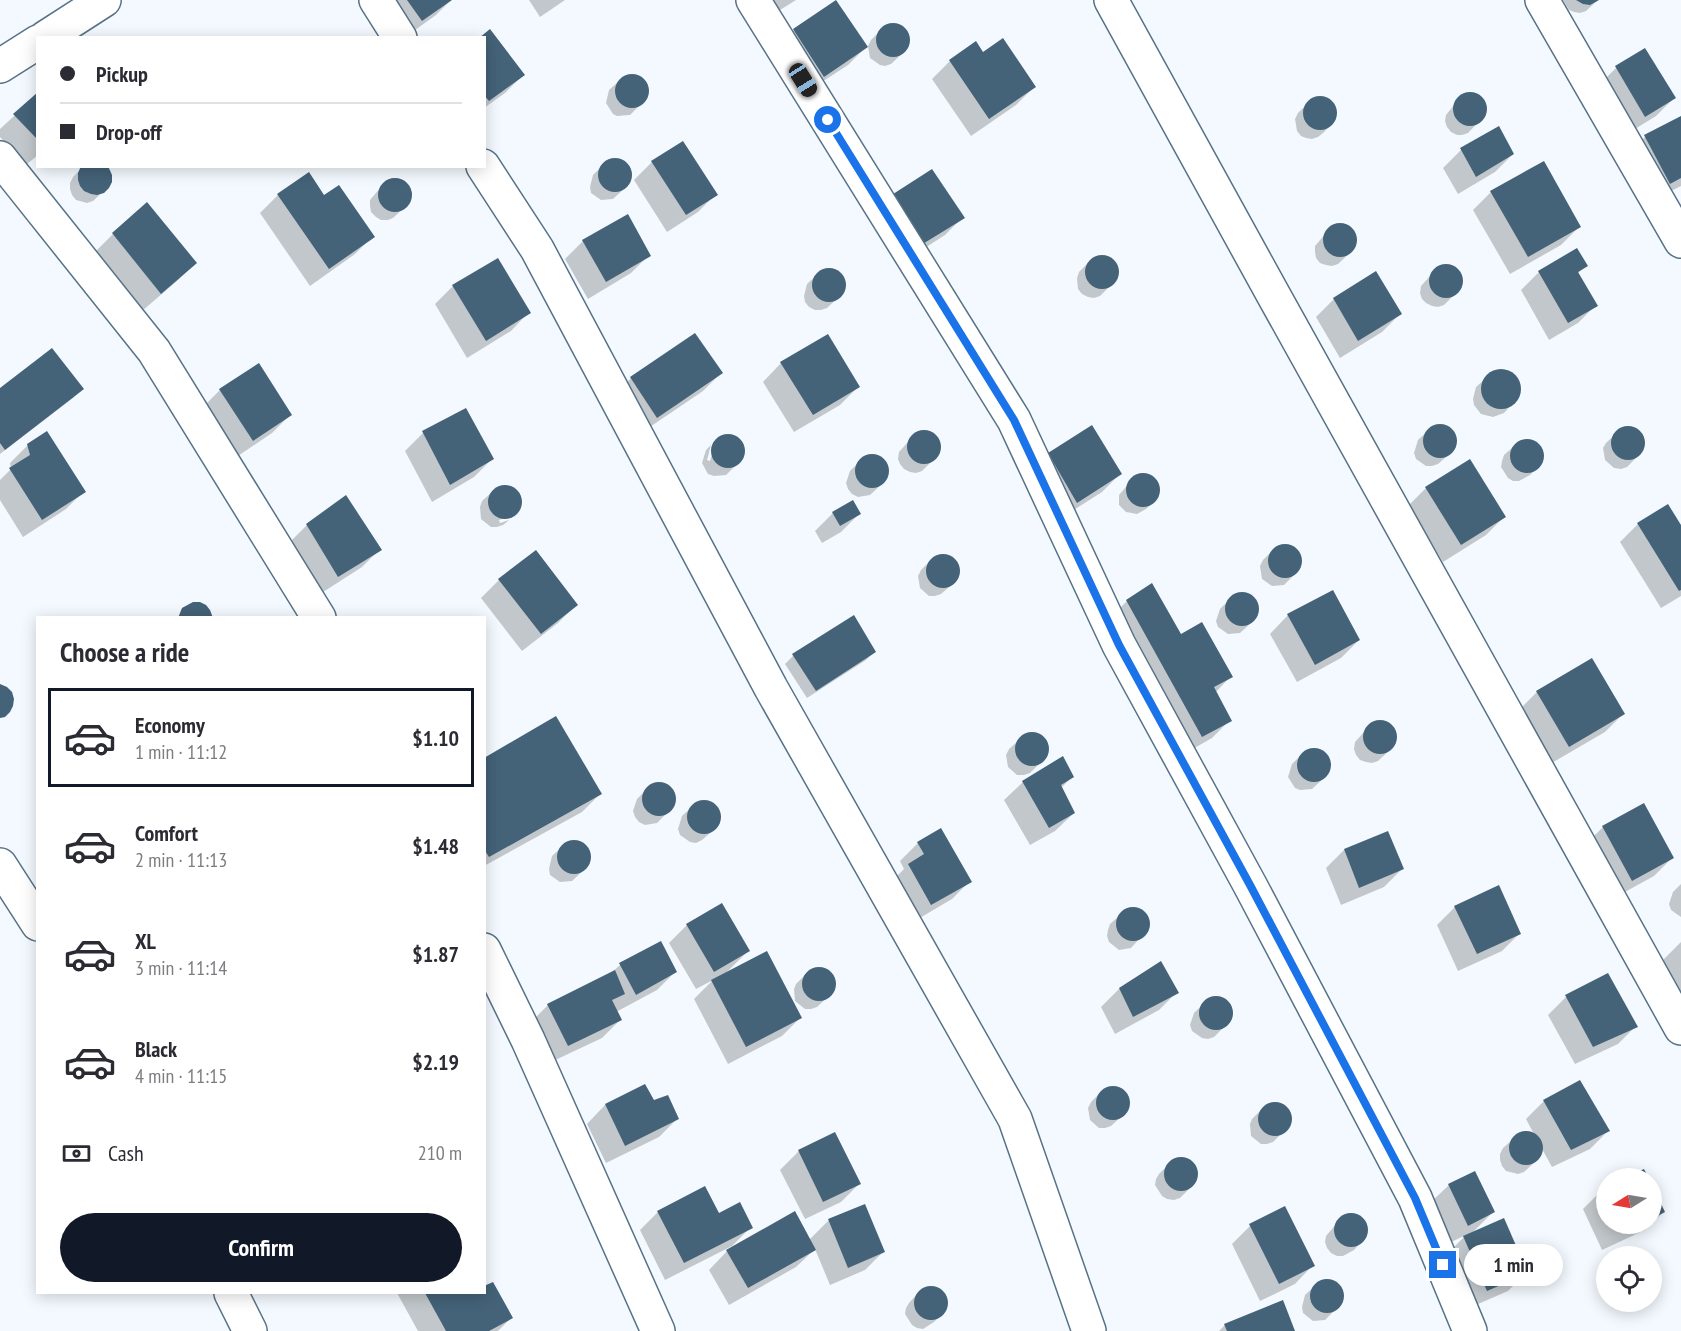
<!DOCTYPE html>
<meta charset="utf-8">
<style>
:root{--surface:#fff;--page:#f7f7f7;--text:#2b2b33;--muted:#7c7c81;--line:#e1e1e2;--accent:#111827}
body{margin:0;font-family:"PT Sans Narrow",sans-serif;background:var(--page);color:var(--text);height:100vh;display:flex;flex-direction:column;font-size:22px;white-space:nowrap}
*{box-sizing:border-box;margin:0}
p{font-size:20px;color:var(--muted)}
.icon{flex:none;width:33px;height:33px;fill:none;stroke:currentColor;stroke-width:2;stroke-linecap:round;stroke-linejoin:round}
.map{position:relative;flex:1;overflow:hidden}
.side{position:absolute;left:36px;top:616px;width:450px;height:678px;display:flex;flex-direction:column;background:var(--surface);border-radius:0px;box-shadow:0 3px 15px #0003}
.side>*{flex:none}
.top-card{position:absolute;left:36px;top:36px;width:450px;height:132px;border-radius:0px;box-shadow:0 3px 15px #0003;display:grid;align-content:center;height:132px;padding:0 24px;background:var(--surface)}
.needle{width:39px;rotate:259deg}
.buttons{position:absolute;left:1596px;top:1168px;display:grid;gap:12px}
.buttons a{display:grid;place-items:center;width:66px;height:66px;border-radius:50%;background:var(--surface);box-shadow:0 3px 15px #0003;font-size:30px}
.end{position:absolute;width:27px;height:27px;margin:-14px;border:8px solid #1a73e8;background:#fff;box-shadow:0 0 0 3px #fff}
.from{border-radius:50%}
.bubble{position:absolute;height:42px;border-radius:21px;background:var(--surface);box-shadow:0 3px 15px #0003;font-size:20px;font-weight:700;line-height:42px;text-align:center}
.car{position:absolute;width:18px;height:36px;margin:-18px -9px;border-radius:8px;box-shadow:0 0 4px 2px #0007;background:linear-gradient(#222 24%,#8ab4d8 0 40%,#222 0 76%,#8ab4d8 0 86%,#222 0)}
.top-card b{display:flex;align-items:center;gap:21px;height:57px;font-size:22px}
.top-card b+b{border-top:2px solid var(--line)}
.top-card i{width:15px;height:15px;background:var(--text)}
ul{padding:0;list-style:none}
li{display:flex;align-items:center;gap:18px;height:99px;margin:0 12px 9px;padding:0 12px;border:3px solid transparent;border-radius:0px}
li div{flex:1}
li b{display:block;font-size:22px}
li em{font-style:normal;font-weight:700}
li.on{border-color:var(--accent)}
li>.icon{width:54px;height:54px;stroke-width:1.5}
h2{padding:0 24px;font-size:27px;line-height:72px}
.pay{display:flex;align-items:center;gap:15px;height:66px;padding:0 24px;font-size:22px}
.pay p{margin-inline-start:auto}
.primary-button{display:flex;gap:12px;margin-top:auto;padding:12px 24px}
.primary-button a{flex:1;height:69px;border-radius:36px;background:var(--accent);color:#fff;font-size:24px;font-weight:700;line-height:69px;text-align:center}
.map>svg:first-child{display:block}
.shadow{fill:#0003}
.building{fill:#446278}
.lines{fill:none;stroke-linecap:round;stroke-linejoin:round}
.minor-casing{stroke:#577287;stroke-width:36}
.secondary-casing{stroke:#577287;stroke-width:36}
.minor{stroke:#fff;stroke-width:33}
.secondary{stroke:#fff;stroke-width:33}
.route{stroke:#1a73e8;stroke-width:8}
</style>
<div class="map">
<svg width="1681" height="1331" viewBox="0 0 1681 1331">
<rect width="100%" height="100%" fill="#f3f9fe"/>
<g class="shadow">
<polygon points="383,0 451,0 436,15 404,38"/>
<polygon points="529,0 565,0 540,17"/>
<polygon points="746,0 796,0 759,23"/>
<polygon points="1563,0 1598,0 1586,11 1580,13 1574,12 1569,10"/>
<polygon points="836,2 866,47 848,65 805,93 776,49 794,30"/>
<polygon points="892,24 903,28 907,33 909,38 908,45 906,50 891,64 885,66 880,65 870,58 868,46 871,40 880,31"/>
<polygon points="490,31 523,75 505,93 484,108 484,38"/>
<polygon points="1645,50 1674,98 1656,116 1627,134 1598,86 1616,68"/>
<polygon points="983,54 1034,87 1016,105 971,136 932,79 950,61"/>
<polygon points="630,75 636,75 642,78 648,89 647,95 644,101 630,115 617,116 613,114 606,103 609,90 619,81"/>
<polygon points="1468,93 1480,96 1484,101 1486,114 1468,133 1462,135 1457,135 1451,132 1447,127 1445,121 1446,115 1462,95"/>
<polygon points="38,94 38,155 26,165 0,137 0,129"/>
<polygon points="1318,98 1330,101 1334,105 1336,111 1332,124 1323,133 1318,137 1312,139 1306,138 1301,136 1297,131 1295,119 1298,113 1312,99"/>
<polygon points="1681,118 1681,186 1651,201 1627,155 1645,137"/>
<polygon points="1461,150 1513,154 1495,172 1458,194 1443,168"/>
<polygon points="613,159 620,160 626,163 632,173 631,180 628,185 613,199 601,200 591,193 590,187 593,175 607,161"/>
<polygon points="652,162 716,194 698,212 667,232 634,180"/>
<polygon points="84,166 108,187 93,201 87,203 76,200 72,195 70,189 70,183 73,177"/>
<polygon points="308,174 324,197 373,236 355,254 310,286 260,213 278,195"/>
<polygon points="393,178 400,179 405,182 412,193 411,199 408,204 393,218 388,220 381,220 376,217 371,212 370,206 370,200 387,180"/>
<polygon points="1491,192 1579,227 1561,245 1510,274 1473,210"/>
<polygon points="627,216 649,255 631,273 588,299 565,259 583,241"/>
<polygon points="873,216 963,217 945,235 903,262"/>
<polygon points="1338,224 1344,225 1354,232 1356,245 1353,250 1338,264 1332,266 1326,265 1320,263 1316,258 1315,252 1315,246 1332,226"/>
<polygon points="113,234 195,263 177,281 142,311 95,252"/>
<polygon points="1100,256 1112,259 1116,264 1118,270 1114,282 1100,296 1094,298 1088,297 1082,294 1078,289 1077,278 1079,272 1089,262"/>
<polygon points="1444,265 1456,269 1460,273 1461,285 1458,291 1444,305 1438,307 1432,306 1426,303 1422,299 1420,293 1421,286 1438,267"/>
<polygon points="1586,266 1577,274 1596,305 1578,323 1549,340 1521,290 1539,272"/>
<polygon points="827,269 834,269 839,272 843,277 845,289 842,294 827,308 821,310 815,310 809,307 805,302 804,296 807,284 821,271"/>
<polygon points="453,286 529,312 511,331 467,358 435,304"/>
<polygon points="1334,299 1401,313 1382,332 1340,358 1316,317"/>
<polygon points="695,335 721,373 703,391 638,435 613,397 631,378"/>
<polygon points="781,363 858,387 840,405 794,432 763,382"/>
<polygon points="1496,371 1509,372 1517,381 1519,387 1517,399 1504,413 1493,417 1481,414 1474,405 1473,399 1476,387 1486,378"/>
<polygon points="82,389 73,398 0,454 0,390"/>
<polygon points="220,390 290,415 272,433 235,458 202,408"/>
<polygon points="1438,425 1445,425 1454,433 1456,445 1453,451 1438,464 1432,466 1426,466 1416,459 1414,453 1418,440 1432,427"/>
<polygon points="1092,427 1120,474 1102,492 1058,520 1031,473 1049,455"/>
<polygon points="1627,427 1639,431 1643,435 1644,441 1641,453 1627,467 1621,469 1614,468 1605,460 1603,448 1606,443 1621,429"/>
<polygon points="922,431 933,434 937,439 939,451 936,457 922,471 916,473 910,472 904,469 900,464 898,459 899,452 916,433"/>
<polygon points="423,433 492,459 474,477 432,502 405,451"/>
<polygon points="726,435 732,435 737,438 744,449 743,455 740,461 726,475 714,476 708,474 702,463 706,450 711,445 707,460 710,461 715,443 713,443"/>
<polygon points="1525,440 1531,440 1537,443 1543,454 1539,466 1530,475 1519,481 1513,481 1508,478 1501,467 1502,461 1504,455 1514,446 1519,441"/>
<polygon points="28,445 84,491 66,509 23,537 0,500 0,480 11,469 10,463"/>
<polygon points="870,455 881,459 886,464 887,476 885,481 870,495 858,497 852,494 848,489 846,483 850,471 864,457"/>
<polygon points="1142,474 1152,477 1158,484 1159,489 1155,500 1146,509 1137,514 1126,512 1119,505 1119,495 1131,481 1138,475"/>
<polygon points="503,486 509,486 515,489 519,493 521,499 517,512 512,517 512,516 499,520 500,523 509,520 508,521 503,525 497,527 491,527 481,519 480,507 482,501 492,492 497,487"/>
<polygon points="1426,488 1504,517 1486,535 1443,562 1408,506"/>
<polygon points="833,513 859,514 841,532 822,543 815,531"/>
<polygon points="1638,524 1681,527 1681,596 1661,608 1620,542"/>
<polygon points="307,525 380,549 362,567 320,594 289,543"/>
<polygon points="1284,545 1295,548 1299,553 1301,559 1301,565 1298,571 1284,585 1272,586 1262,579 1260,566 1263,560 1272,551"/>
<polygon points="941,555 947,555 953,558 957,563 959,569 958,575 956,581 941,594 935,596 929,596 920,588 918,576 921,570 930,561"/>
<polygon points="499,580 576,605 558,623 522,651 481,598"/>
<polygon points="1240,593 1247,594 1252,596 1258,607 1258,614 1255,619 1240,633 1228,634 1218,627 1216,621 1220,609 1234,595"/>
<polygon points="1127,601 1180,636 1231,676 1215,693 1230,720 1212,738 1184,754 1109,619"/>
<polygon points="1288,615 1359,640 1341,658 1297,682 1270,634"/>
<polygon points="874,652 866,660 807,698 785,664 793,656"/>
<polygon points="1537,692 1623,714 1605,732 1550,764 1519,710"/>
<polygon points="1378,721 1390,725 1394,729 1396,741 1393,747 1378,761 1372,763 1366,762 1360,760 1356,755 1354,749 1355,742 1372,723"/>
<polygon points="1030,734 1036,734 1042,737 1048,747 1047,754 1044,759 1030,773 1024,775 1017,775 1008,767 1006,755 1009,749 1019,740"/>
<polygon points="1312,749 1319,749 1324,752 1330,763 1330,769 1327,775 1312,789 1300,790 1295,788 1288,777 1292,764 1301,755"/>
<polygon points="484,759 600,794 582,812 484,866"/>
<polygon points="1072,777 1061,788 1074,813 1055,831 1030,845 1004,800 1023,782"/>
<polygon points="657,783 663,784 668,786 675,798 674,804 671,809 657,823 645,825 639,822 635,817 633,811 637,799 651,785"/>
<polygon points="702,801 714,804 718,809 719,822 717,827 702,840 696,843 690,842 680,835 678,829 682,816 696,803"/>
<polygon points="1603,827 1672,858 1654,876 1614,898 1585,845"/>
<polygon points="572,841 584,844 588,849 590,861 587,867 572,881 560,882 550,875 549,869 552,856 566,843"/>
<polygon points="918,843 970,881 952,899 913,922 890,883 904,869 900,861"/>
<polygon points="1344,850 1402,869 1384,887 1341,905 1326,868"/>
<polygon points="1681,884 1681,917 1671,910 1669,904 1673,892"/>
<polygon points="1455,907 1520,933 1502,951 1458,971 1437,925"/>
<polygon points="1131,908 1143,912 1147,916 1149,923 1148,929 1131,948 1119,950 1109,942 1107,936 1108,930 1110,924 1120,915"/>
<polygon points="687,925 748,951 726,973 800,1018 782,1036 728,1064 694,999 713,980 696,989 669,943"/>
<polygon points="1681,942 1681,993 1662,961"/>
<polygon points="660,943 675,972 657,990 616,1012 620,1020 602,1038 549,1063 530,1023 548,1005 610,974 620,965"/>
<polygon points="817,968 829,971 833,976 835,982 831,994 817,1007 811,1009 805,1009 795,1001 794,989 796,984 806,974"/>
<polygon points="1119,989 1177,992 1159,1010 1115,1034 1101,1007"/>
<polygon points="1214,997 1220,998 1230,1006 1231,1018 1228,1023 1214,1037 1208,1039 1202,1038 1192,1031 1190,1025 1194,1013 1208,999"/>
<polygon points="1566,997 1636,1026 1618,1044 1575,1064 1548,1015"/>
<polygon points="645,1086 653,1102 677,1119 659,1137 606,1163 587,1124 605,1105"/>
<polygon points="1111,1087 1117,1087 1127,1094 1129,1100 1125,1113 1111,1126 1105,1128 1099,1128 1090,1120 1088,1108 1091,1102 1100,1093"/>
<polygon points="1544,1101 1608,1131 1590,1149 1552,1167 1541,1147 1538,1159 1524,1172 1518,1174 1506,1171 1502,1166 1500,1160 1500,1154 1503,1148 1518,1135 1524,1133 1535,1136 1526,1119"/>
<polygon points="1272,1102 1279,1103 1285,1106 1291,1117 1290,1123 1287,1128 1273,1142 1267,1144 1261,1144 1251,1136 1250,1124 1252,1119 1267,1104"/>
<polygon points="834,1134 859,1184 841,1202 805,1219 780,1170 798,1152"/>
<polygon points="1179,1158 1186,1158 1191,1161 1197,1172 1197,1178 1194,1184 1180,1198 1174,1200 1167,1199 1162,1196 1155,1185 1156,1179 1159,1174 1169,1164 1174,1160"/>
<polygon points="1449,1185 1493,1212 1472,1233 1526,1273 1508,1291 1469,1308 1446,1255 1466,1235 1449,1243 1430,1203"/>
<polygon points="1652,1188 1663,1212 1652,1224"/>
<polygon points="1606,1189 1606,1224 1651,1224 1645,1230 1602,1250 1583,1209 1601,1191"/>
<polygon points="1284,1208 1313,1265 1295,1284 1260,1301 1232,1244 1250,1226"/>
<polygon points="658,1212 718,1215 751,1227 732,1246 665,1280 640,1230"/>
<polygon points="1349,1215 1355,1215 1364,1222 1366,1235 1363,1240 1354,1250 1343,1256 1337,1256 1331,1253 1327,1248 1325,1242 1326,1236 1343,1216"/>
<polygon points="829,1220 883,1252 865,1270 830,1285 815,1249 796,1267 729,1305 709,1270 729,1249 809,1240"/>
<polygon points="1325,1280 1332,1280 1341,1288 1343,1300 1340,1305 1325,1320 1313,1321 1303,1313 1302,1307 1305,1295 1319,1282"/>
<polygon points="929,1287 935,1287 941,1290 947,1301 943,1313 934,1322 923,1329 917,1328 912,1325 905,1314 906,1308 909,1303 918,1293 923,1289"/>
<polygon points="397,1293 476,1293 511,1318 498,1331 418,1331"/>
<polygon points="1225,1325 1294,1331 1219,1331"/>
</g>
<g class="building">
<polygon points="407,0 452,0 422,21"/>
<polygon points="836,0 868,47 824,77 793,29"/>
<polygon points="1576,0 1599,0 1590,5 1583,4"/>
<circle cx="893" cy="40" r="17"/>
<polygon points="490,29 525,75 489,101 484,95 484,38 479,38"/>
<polygon points="1003,38 1036,87 989,119 949,60 976,41 983,52"/>
<polygon points="1645,48 1676,98 1645,117 1615,66"/>
<circle cx="632" cy="91" r="17"/>
<circle cx="1470" cy="109" r="17"/>
<polygon points="38,92 38,140 13,114"/>
<circle cx="1320" cy="113" r="17"/>
<polygon points="1681,116 1681,178 1670,184 1644,135"/>
<polygon points="1499,126 1514,154 1476,177 1460,148"/>
<polygon points="683,141 718,195 686,215 651,161"/>
<circle cx="615" cy="175" r="17"/>
<polygon points="1544,161 1581,227 1528,257 1490,191"/>
<polygon points="81,166 108,166 112,175 112,182 109,188 104,193 97,195 91,194 84,191 80,186 78,180 78,173"/>
<polygon points="932,169 965,218 921,245 890,196"/>
<polygon points="309,172 324,195 339,185 375,237 329,269 277,194"/>
<circle cx="395" cy="195" r="17"/>
<polygon points="147,202 197,263 161,294 112,233"/>
<polygon points="628,214 651,256 606,282 582,240"/>
<circle cx="1340" cy="240" r="17"/>
<polygon points="1577,248 1588,266 1578,272 1598,306 1568,323 1538,271"/>
<circle cx="1102" cy="272" r="17"/>
<polygon points="498,258 531,313 486,341 452,285"/>
<circle cx="1446" cy="281" r="17"/>
<circle cx="829" cy="285" r="17"/>
<polygon points="1376,271 1402,314 1358,341 1333,298"/>
<polygon points="695,333 723,373 657,418 630,377"/>
<polygon points="828,334 860,387 813,415 780,362"/>
<polygon points="52,348 84,389 5,450 0,443 0,388"/>
<polygon points="259,363 292,415 253,441 219,389"/>
<circle cx="1501" cy="389" r="20"/>
<polygon points="466,408 494,459 450,485 422,431"/>
<circle cx="1440" cy="441" r="17"/>
<polygon points="1092,425 1122,474 1077,503 1048,453"/>
<circle cx="1628" cy="443" r="17"/>
<circle cx="924" cy="447" r="17"/>
<polygon points="47,431 86,492 42,520 9,468 30,455 27,444"/>
<circle cx="728" cy="451" r="17"/>
<circle cx="1527" cy="456" r="17"/>
<circle cx="872" cy="471" r="17"/>
<polygon points="1470,459 1506,517 1461,545 1425,487"/>
<circle cx="1143" cy="490" r="17"/>
<circle cx="505" cy="502" r="17"/>
<polygon points="346,495 382,550 338,577 306,524"/>
<polygon points="853,500 861,514 840,526 832,512"/>
<polygon points="1668,504 1681,525 1681,590 1679,591 1637,523"/>
<circle cx="1285" cy="561" r="17"/>
<polygon points="536,550 578,605 541,634 498,579"/>
<circle cx="943" cy="571" r="17"/>
<polygon points="1152,583 1181,634 1202,622 1233,677 1214,687 1232,721 1202,737 1126,600"/>
<polygon points="1333,590 1360,640 1315,665 1287,614"/>
<circle cx="1242" cy="609" r="17"/>
<polygon points="193,602 200,602 206,605 210,610 213,618 178,618 182,608"/>
<polygon points="854,615 876,652 816,691 792,654"/>
<polygon points="1592,658 1625,714 1569,747 1536,691"/>
<polygon points="0,684 7,687 12,692 14,699 13,706 10,712 5,717 0,718"/>
<polygon points="556,716 602,794 489,857 484,849 484,758"/>
<circle cx="1380" cy="737" r="17"/>
<circle cx="1032" cy="749" r="17"/>
<circle cx="1314" cy="765" r="17"/>
<polygon points="1063,756 1074,777 1061,785 1075,813 1049,828 1022,781"/>
<circle cx="659" cy="799" r="17"/>
<circle cx="704" cy="817" r="17"/>
<polygon points="1644,803 1674,858 1632,881 1602,826"/>
<polygon points="941,828 972,882 931,905 908,864 924,854 917,842"/>
<polygon points="1388,831 1404,869 1359,888 1344,849"/>
<circle cx="574" cy="857" r="17"/>
<polygon points="1499,885 1521,934 1477,954 1454,906"/>
<polygon points="722,903 750,951 714,972 686,924"/>
<circle cx="1133" cy="924" r="17"/>
<polygon points="661,941 677,972 636,995 619,963"/>
<polygon points="767,951 802,1018 746,1047 711,980"/>
<polygon points="1161,961 1179,993 1133,1017 1119,988"/>
<circle cx="819" cy="984" r="17"/>
<polygon points="615,970 625,994 612,1000 622,1020 568,1046 547,1004"/>
<polygon points="1608,973 1638,1027 1593,1047 1565,995"/>
<circle cx="1216" cy="1013" r="17"/>
<polygon points="1580,1080 1610,1131 1571,1150 1543,1100"/>
<polygon points="645,1084 654,1100 668,1095 679,1119 625,1146 605,1104"/>
<circle cx="1113" cy="1103" r="17"/>
<circle cx="1275" cy="1119" r="17"/>
<circle cx="1526" cy="1148" r="17"/>
<polygon points="835,1132 861,1184 823,1202 798,1150"/>
<circle cx="1181" cy="1174" r="17"/>
<polygon points="1644,1169 1649,1179 1623,1179"/>
<polygon points="1475,1171 1495,1212 1468,1226 1448,1184"/>
<polygon points="1652,1185 1665,1212 1652,1219"/>
<polygon points="705,1186 719,1213 740,1202 753,1228 684,1263 657,1211"/>
<polygon points="865,1204 885,1252 848,1268 828,1219"/>
<polygon points="1285,1206 1315,1266 1279,1284 1249,1224"/>
<polygon points="795,1211 816,1250 748,1288 726,1250"/>
<circle cx="1351" cy="1230" r="17"/>
<polygon points="1504,1218 1528,1273 1487,1291 1463,1236"/>
<polygon points="1616,1224 1640,1224 1620,1233"/>
<circle cx="1327" cy="1296" r="17"/>
<polygon points="493,1282 513,1318 489,1331 446,1331 425,1293 484,1293 484,1286"/>
<circle cx="931" cy="1303" r="17"/>
<polygon points="1283,1300 1295,1331 1227,1331 1224,1324"/>
</g>
<g class="lines">
<g class="minor-casing">
<g id="minor">
<polyline points="376,0 400,38"/>
<polyline points="753,0 1014,420 1119,645 1250,885 1415,1198 1470,1331"/>
<polyline points="1111,0 1274,296 1681,1028"/>
<polyline points="1542,0 1681,241"/>
<polyline points="0,158 154,351 319,618"/>
<polyline points="483,166 537,249 771,688 1015,1119 1089,1331"/>
<polyline points="0,865 38,924"/>
<polyline points="484,950 528,1040 658,1331"/>
<polyline points="231,1293 250,1331"/>
</g>
</g>
<g class="secondary-casing">
<g id="secondary">
<polyline points="45,38 104,0"/>
<polyline points="0,66 38,42"/>
</g>
</g>
<use href="#minor" class="minor"/>
<use href="#secondary" class="secondary"/>
</g>
<g class="lines">
<polyline class="route" points="828,120 1014,420 1119,645 1250,885 1415,1198 1443,1265"/>
</g>
</svg>
<div class="buttons">
<a><svg class="needle" viewBox="-14 -14 28 28"><path d="M0-13l5 13h-10z" fill="#e53935"/><path d="M0 13l5-13h-10z" fill="#7c7c81"/></svg></a>
<a><svg class="icon" aria-label="locate" viewBox="0 0 24 24"><circle cx="12" cy="12" r="6"/><path d="M12 2v4M12 18v4M2 12h4M18 12h4"/></svg></a>
</div>
<i class="end from" style="left:828px;top:120px"></i>
<i class="end" style="left:1443px;top:1265px"></i>
<div class="bubble" style="left:1464px;top:1244px;width:99px">1 min</div>
<i class="car" style="left:803px;top:80px;rotate:148deg"></i>
<div class="top-card">
<b><i class="from"></i>Pickup</b>
<b><i></i>Drop-off</b>
</div>
<section class="side">
<h2>Choose a ride</h2>
<ul>
<li class="on"><svg class="icon" aria-label="car" viewBox="0 0 24 24"><path d="M5 17H2v-5l4-1 3-4h7l3 4 3 1v5h-3M9 17h6M6 11h13"/><circle cx="7" cy="17" r="2"/><circle cx="17" cy="17" r="2"/></svg><div><b>Economy</b><p>1 min · 11:12</p></div><em>$1.10</em></li>
<li><svg class="icon" aria-label="car" viewBox="0 0 24 24"><path d="M5 17H2v-5l4-1 3-4h7l3 4 3 1v5h-3M9 17h6M6 11h13"/><circle cx="7" cy="17" r="2"/><circle cx="17" cy="17" r="2"/></svg><div><b>Comfort</b><p>2 min · 11:13</p></div><em>$1.48</em></li>
<li><svg class="icon" aria-label="car" viewBox="0 0 24 24"><path d="M5 17H2v-5l4-1 3-4h7l3 4 3 1v5h-3M9 17h6M6 11h13"/><circle cx="7" cy="17" r="2"/><circle cx="17" cy="17" r="2"/></svg><div><b>XL</b><p>3 min · 11:14</p></div><em>$1.87</em></li>
<li><svg class="icon" aria-label="car" viewBox="0 0 24 24"><path d="M5 17H2v-5l4-1 3-4h7l3 4 3 1v5h-3M9 17h6M6 11h13"/><circle cx="7" cy="17" r="2"/><circle cx="17" cy="17" r="2"/></svg><div><b>Black</b><p>4 min · 11:15</p></div><em>$2.19</em></li>
</ul>
<div class="pay"><svg class="icon" aria-label="cash" viewBox="0 0 24 24"><path d="M3 7h18v10H3z"/><circle cx="12" cy="12" r="2"/></svg>Cash<p>210 m</p></div>
<div class="primary-button"><a>Confirm</a></div>
</section>
</div>
